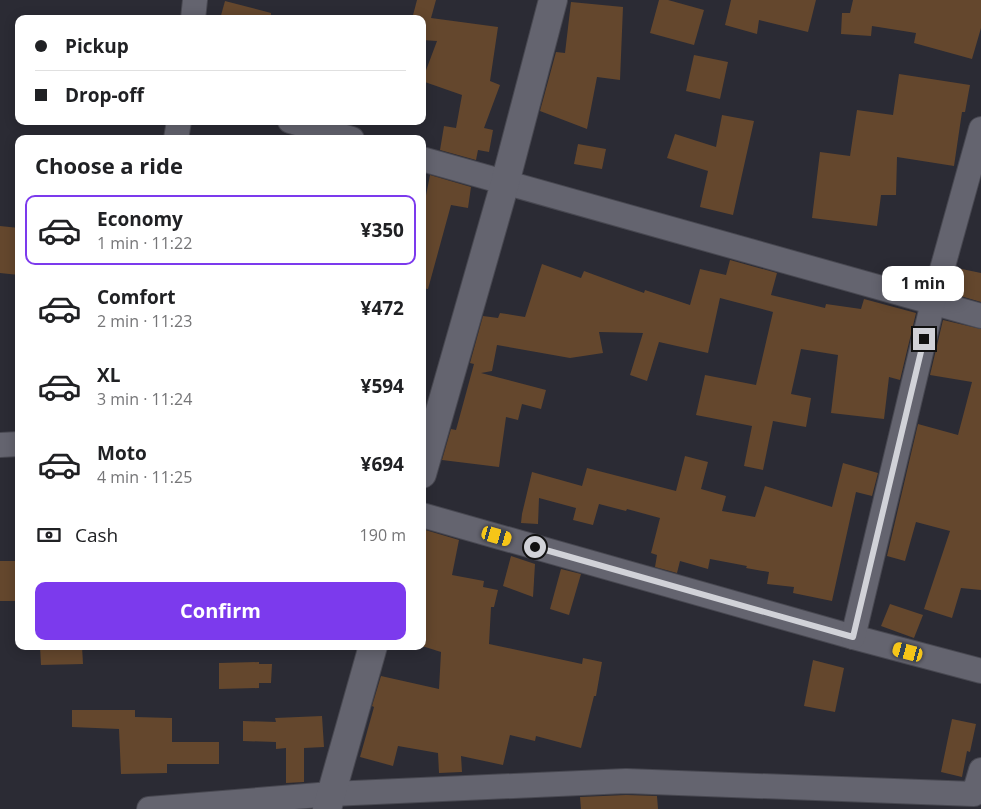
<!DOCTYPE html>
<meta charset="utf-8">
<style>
:root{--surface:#fff;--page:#f6f6f6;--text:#202124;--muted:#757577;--line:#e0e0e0;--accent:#7c3aed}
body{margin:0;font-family:"Open Sans",sans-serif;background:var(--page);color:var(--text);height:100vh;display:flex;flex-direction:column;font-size:19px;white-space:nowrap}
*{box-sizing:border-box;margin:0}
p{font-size:16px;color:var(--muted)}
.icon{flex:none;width:28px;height:28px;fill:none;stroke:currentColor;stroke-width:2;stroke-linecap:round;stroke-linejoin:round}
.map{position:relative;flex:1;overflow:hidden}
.drawer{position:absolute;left:15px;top:135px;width:411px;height:515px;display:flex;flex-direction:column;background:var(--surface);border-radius:10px;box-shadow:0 2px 12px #0003}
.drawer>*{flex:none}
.hud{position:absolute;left:15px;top:15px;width:411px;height:110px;border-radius:10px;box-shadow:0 2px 12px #0003;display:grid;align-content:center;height:110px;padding:0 20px;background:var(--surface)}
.end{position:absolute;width:22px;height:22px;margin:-11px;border:6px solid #d1d2d8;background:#111;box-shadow:0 0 0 2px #111}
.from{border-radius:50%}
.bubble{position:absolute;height:35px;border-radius:10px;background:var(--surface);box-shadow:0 2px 12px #0003;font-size:16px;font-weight:700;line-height:35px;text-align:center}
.car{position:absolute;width:15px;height:30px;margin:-15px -8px;border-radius:6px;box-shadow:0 0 4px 1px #0007;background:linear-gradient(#f5c518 24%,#345 0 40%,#f5c518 0 76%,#345 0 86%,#f5c518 0)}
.hud b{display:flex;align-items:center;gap:18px;height:48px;font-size:19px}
.hud b+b{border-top:1px solid var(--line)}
.hud i{width:12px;height:12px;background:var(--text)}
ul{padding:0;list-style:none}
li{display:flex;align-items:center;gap:15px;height:70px;margin:0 10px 8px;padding:0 10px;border:2px solid transparent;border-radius:10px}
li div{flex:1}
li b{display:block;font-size:19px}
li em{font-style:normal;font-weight:700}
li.on{border-color:var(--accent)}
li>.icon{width:45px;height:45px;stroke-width:1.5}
h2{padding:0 20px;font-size:22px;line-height:60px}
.pay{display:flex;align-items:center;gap:12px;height:55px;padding:0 20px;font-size:19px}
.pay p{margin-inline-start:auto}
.action{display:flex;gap:10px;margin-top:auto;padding:10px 20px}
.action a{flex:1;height:58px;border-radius:10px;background:var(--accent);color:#fff;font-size:20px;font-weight:700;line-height:58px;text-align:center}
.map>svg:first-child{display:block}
.building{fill:#64472d}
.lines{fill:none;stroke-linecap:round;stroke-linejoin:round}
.minor-casing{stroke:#484851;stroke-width:26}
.tertiary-casing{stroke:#484851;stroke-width:30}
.minor{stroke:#64646f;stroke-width:24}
.tertiary{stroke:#64646f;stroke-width:28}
.route{stroke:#d1d2d8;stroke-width:6}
</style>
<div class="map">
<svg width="981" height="809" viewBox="0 0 981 809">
<rect width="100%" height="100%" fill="#2b2b34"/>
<g class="building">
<polygon points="417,0 436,0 431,18 498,27 490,81 500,85 484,128 493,130 489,152 478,150 476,160 440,150 444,126 456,128 462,95 422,81 437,41 422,40 422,19 412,19"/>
<polygon points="659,0 668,0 704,10 694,45 650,33"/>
<polygon points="731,0 816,0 808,32 759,20 757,34 725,25"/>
<polygon points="853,0 981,0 981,28 972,59 914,43 916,33 872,26 871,36 841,34 842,13 850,13"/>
<polygon points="225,1 271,13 271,19 220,19"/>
<polygon points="571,2 623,7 620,80 597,77 587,129 540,111 556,52 565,53"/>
<polygon points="694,55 728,62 720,99 686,91"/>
<polygon points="899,74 970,85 965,112 962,112 954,166 897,157 896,195 881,195 877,226 812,218 820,152 850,156 857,110 893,115"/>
<polygon points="722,115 754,121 733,215 700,207 708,171 667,158 675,134 716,147"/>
<polygon points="578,144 606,149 602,169 574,164"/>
<polygon points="430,175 471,187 468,208 451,205 428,289 422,288 422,216"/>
<polygon points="0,226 19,228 19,275 0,273"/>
<polygon points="730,260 777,273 771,295 825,308 826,304 861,309 864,299 916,313 900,380 889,377 884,419 831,413 838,355 801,349 791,394 811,398 806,427 773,421 763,470 744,466 752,426 696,415 705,375 756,385 773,312 720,298 708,353 659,342 647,381 630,375 643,333 599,332 603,353 570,358 497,345 492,371 481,373 546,390 541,409 522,404 518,420 506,417 499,467 442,460 451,429 456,430 474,364 470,363 483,316 498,318 500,313 525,317 542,264 581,278 584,271 644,293 645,290 690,305 700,269 726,275"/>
<polygon points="957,268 981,273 981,302 950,293"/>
<polygon points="943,320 981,329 981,590 961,588 952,618 924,609 950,531 916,522 905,561 887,556 918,424 958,435 972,382 930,375"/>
<polygon points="685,456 708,462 701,489 726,496 722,511 755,517 765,486 832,507 843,463 878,473 872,496 856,492 832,601 793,593 794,587 767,584 769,572 746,568 747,566 710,559 708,569 680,561 677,573 655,567 657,555 651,553 660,518 627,509 626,511 599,504 593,525 573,520 576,508 539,498 538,524 521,523 522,514 532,472 582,486 587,468 676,491"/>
<polygon points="422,529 459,540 452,575 484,581 483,587 498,590 494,607 491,607 489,644 582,664 583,658 602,662 596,696 594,696 581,748 536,736 535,741 510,735 503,765 461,756 462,772 439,773 438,753 398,746 393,766 360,757 374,707 372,706 381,676 439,689 441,652 422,646"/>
<polygon points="511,556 535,564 533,597 503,586"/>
<rect x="0" y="561" width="19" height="40"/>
<polygon points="561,569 581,574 569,615 550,609"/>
<polygon points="890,604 923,615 914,638 881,626"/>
<polygon points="40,646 82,646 83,664 41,665"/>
<polygon points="813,660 844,668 835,712 804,706"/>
<polygon points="259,662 259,664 272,664 271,683 259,683 259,688 219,689 219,663"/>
<polygon points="72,710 135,710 135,717 172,718 172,742 219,742 219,764 167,764 167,773 121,774 119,729 72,727"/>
<polygon points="322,716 324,747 304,748 304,782 286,783 286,748 276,749 276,742 243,741 243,721 276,722 275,718"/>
<polygon points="952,719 976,724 970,752 967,751 962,777 941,772"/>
<polygon points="626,795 657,796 658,809 581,809 580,797"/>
</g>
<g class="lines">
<g class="minor-casing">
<g id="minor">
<polyline points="193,19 195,0"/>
<polyline points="290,121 352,139"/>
<polyline points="176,139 179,121"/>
<polyline points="422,159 981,316"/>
<polyline points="0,445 19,444"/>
<polyline points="422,515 853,637 981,671"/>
<polyline points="853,637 933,302 981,129"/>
<polyline points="149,809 331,794 626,781 974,794 981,770"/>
</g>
</g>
<g class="tertiary-casing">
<g id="tertiary">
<polyline points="422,474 505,183 553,0"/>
<polyline points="327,809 373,646"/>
</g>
</g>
<use href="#minor" class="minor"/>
<use href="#tertiary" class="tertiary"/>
</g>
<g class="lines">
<polyline class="route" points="535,547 853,637 924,339"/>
</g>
</svg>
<i class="end from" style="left:535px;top:547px"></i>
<i class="end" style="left:924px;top:339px"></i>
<div class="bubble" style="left:882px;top:266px;width:82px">1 min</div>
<i class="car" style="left:497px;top:536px;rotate:106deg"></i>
<i class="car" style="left:908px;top:652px;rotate:285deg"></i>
<div class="hud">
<b><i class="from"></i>Pickup</b>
<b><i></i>Drop-off</b>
</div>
<section class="drawer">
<h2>Choose a ride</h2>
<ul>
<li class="on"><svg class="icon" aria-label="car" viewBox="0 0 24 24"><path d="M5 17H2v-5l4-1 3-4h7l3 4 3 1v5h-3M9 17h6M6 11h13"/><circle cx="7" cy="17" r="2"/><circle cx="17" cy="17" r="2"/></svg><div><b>Economy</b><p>1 min · 11:22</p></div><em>¥350</em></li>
<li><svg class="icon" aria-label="car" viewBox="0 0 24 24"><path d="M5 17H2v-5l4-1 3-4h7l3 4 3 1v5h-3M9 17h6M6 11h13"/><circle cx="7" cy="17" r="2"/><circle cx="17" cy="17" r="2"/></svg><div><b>Comfort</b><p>2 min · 11:23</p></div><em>¥472</em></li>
<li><svg class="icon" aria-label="car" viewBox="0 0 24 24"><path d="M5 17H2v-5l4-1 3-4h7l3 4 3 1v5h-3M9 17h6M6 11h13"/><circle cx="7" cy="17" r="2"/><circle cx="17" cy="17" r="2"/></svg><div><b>XL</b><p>3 min · 11:24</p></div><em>¥594</em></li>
<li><svg class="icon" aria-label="car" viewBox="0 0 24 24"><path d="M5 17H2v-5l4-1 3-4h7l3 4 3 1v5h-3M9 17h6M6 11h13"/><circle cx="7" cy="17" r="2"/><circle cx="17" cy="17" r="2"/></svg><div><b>Moto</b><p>4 min · 11:25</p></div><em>¥694</em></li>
</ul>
<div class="pay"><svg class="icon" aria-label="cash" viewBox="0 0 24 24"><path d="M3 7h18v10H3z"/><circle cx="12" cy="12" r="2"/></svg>Cash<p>190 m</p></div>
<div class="action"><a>Confirm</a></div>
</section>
</div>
